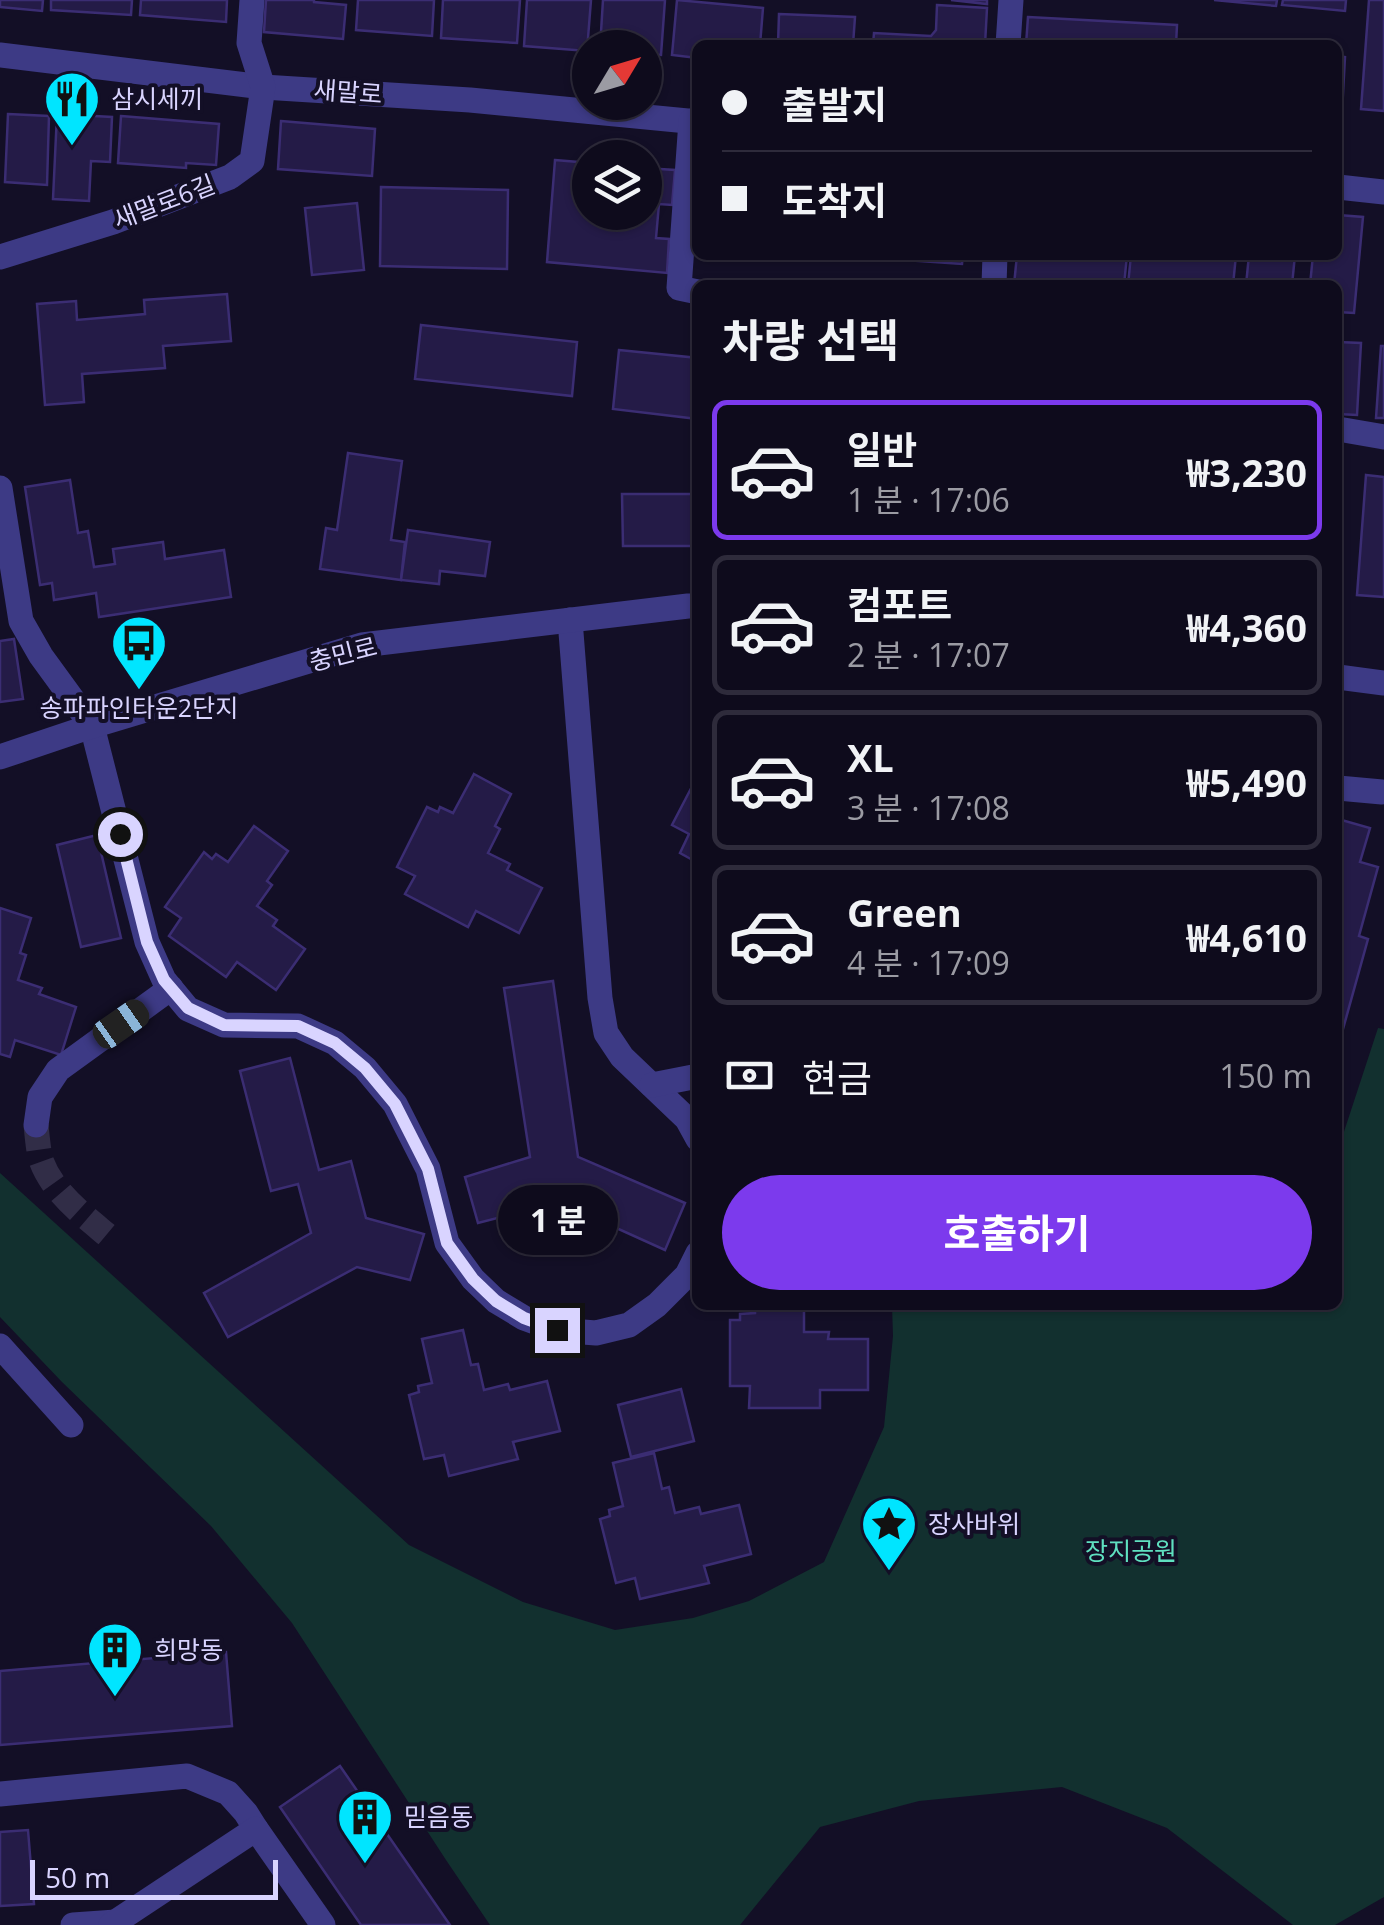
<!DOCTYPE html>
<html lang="ko">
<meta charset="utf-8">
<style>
:root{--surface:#0e0b1c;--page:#1c1929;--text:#f1f3f6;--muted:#9b9ba3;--line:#2e2b3b;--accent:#7c3aed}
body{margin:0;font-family:"Open Sans","Noto Sans KR",sans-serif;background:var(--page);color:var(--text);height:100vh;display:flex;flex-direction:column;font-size:38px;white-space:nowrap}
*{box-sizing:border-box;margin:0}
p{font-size:32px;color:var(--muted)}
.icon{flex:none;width:55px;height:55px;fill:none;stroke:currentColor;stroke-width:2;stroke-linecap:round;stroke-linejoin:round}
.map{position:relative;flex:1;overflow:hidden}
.side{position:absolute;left:692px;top:280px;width:650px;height:1030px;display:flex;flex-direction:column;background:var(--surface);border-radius:15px;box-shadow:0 2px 8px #0004,0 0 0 2px var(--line)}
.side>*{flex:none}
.hud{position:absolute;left:692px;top:40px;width:650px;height:220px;border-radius:15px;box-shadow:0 2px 8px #0004,0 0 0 2px var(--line);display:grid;align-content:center;height:220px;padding:0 30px;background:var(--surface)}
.needle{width:65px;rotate:52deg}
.fabs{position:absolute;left:572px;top:30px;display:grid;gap:20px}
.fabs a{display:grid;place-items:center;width:90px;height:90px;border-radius:50%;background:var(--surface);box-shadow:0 2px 8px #0004,0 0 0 2px var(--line);font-size:50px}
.scale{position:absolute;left:30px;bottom:25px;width:248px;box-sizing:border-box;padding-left:10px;border:5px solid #d9d4ff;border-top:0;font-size:28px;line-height:35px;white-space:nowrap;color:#d9d4ff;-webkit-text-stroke:8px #130f26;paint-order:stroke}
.end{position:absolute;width:45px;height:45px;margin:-22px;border:12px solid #d9d4ff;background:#111;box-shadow:0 0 0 5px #111}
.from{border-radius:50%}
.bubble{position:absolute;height:70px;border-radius:35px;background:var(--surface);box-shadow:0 2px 8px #0004,0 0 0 2px var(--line);font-size:32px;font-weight:700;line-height:70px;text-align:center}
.car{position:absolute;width:30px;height:60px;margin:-30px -15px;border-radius:12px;box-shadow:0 0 8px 2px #0007;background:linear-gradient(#222 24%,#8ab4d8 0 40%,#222 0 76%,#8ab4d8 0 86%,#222 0)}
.hud b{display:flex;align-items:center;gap:35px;height:95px;font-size:38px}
.hud b+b{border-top:2px solid var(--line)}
.hud i{width:25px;height:25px;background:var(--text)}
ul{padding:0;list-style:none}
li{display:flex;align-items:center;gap:30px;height:140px;margin:0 20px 15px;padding:0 10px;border:5px solid var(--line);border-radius:15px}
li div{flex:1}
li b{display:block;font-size:38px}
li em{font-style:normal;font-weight:700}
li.current{border-color:var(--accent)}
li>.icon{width:90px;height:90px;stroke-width:1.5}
h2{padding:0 30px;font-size:45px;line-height:120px}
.pay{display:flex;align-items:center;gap:25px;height:110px;padding:0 30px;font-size:38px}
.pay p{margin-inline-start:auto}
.action{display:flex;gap:20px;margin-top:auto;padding:20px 30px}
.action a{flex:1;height:115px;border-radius:60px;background:var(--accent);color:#fff;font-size:40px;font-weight:700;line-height:115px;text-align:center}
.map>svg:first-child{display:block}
.green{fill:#12302f}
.building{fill:#241b47;stroke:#3b2d73;stroke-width:2.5}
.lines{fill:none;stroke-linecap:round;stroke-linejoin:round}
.minor-tunnel{stroke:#312d47;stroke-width:25;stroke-dasharray:25 12;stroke-linecap:butt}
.minor{stroke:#3d3a85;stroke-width:25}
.route{stroke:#d9d4ff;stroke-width:12}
.labels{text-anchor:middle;stroke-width:8;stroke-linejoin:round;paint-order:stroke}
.street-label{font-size:25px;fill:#d9d4ff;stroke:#130f26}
.poi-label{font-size:25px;fill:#d9d4ff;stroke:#130f26;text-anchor:start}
.park-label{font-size:25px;fill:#5fe0c0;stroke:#130f26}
</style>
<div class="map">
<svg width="1384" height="1925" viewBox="0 0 1384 1925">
<rect width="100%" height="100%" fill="#130f26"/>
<polygon class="green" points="1378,1028 1384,1029 1384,1897 1335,1925 1293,1925 1167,1828 1062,1787 919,1801 820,1827 740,1925 490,1925 446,1860 292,1623 211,1526 62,1382 0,1317 0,1173 409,1545 523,1602 615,1630 693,1618 749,1601 824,1562 884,1427 893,1336 892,1305 1338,1305 1338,1150"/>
<g class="building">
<polygon points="0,0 43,0 42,11 0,7"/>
<polygon points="51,0 132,0 131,15 51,10"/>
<polygon points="141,0 227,0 226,22 140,15"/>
<polygon points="266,0 314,0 314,2 346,5 343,39 264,32"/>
<polygon points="358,0 434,0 432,36 356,30"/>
<polygon points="443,0 520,0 517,43 441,38"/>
<polygon points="527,0 591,0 587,51 524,46"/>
<polygon points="603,0 665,0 661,55 645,54 645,48 600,48"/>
<polygon points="677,0 763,8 760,45 698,45 698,58 672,55"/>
<polygon points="951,0 987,0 987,4"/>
<polygon points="1214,0 1277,0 1276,6"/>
<polygon points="1283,0 1346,0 1345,11 1282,5"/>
<polygon points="1369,0 1384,0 1384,111 1361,109"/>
<polygon points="937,5 987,8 985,45 873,45 874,33 931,36 936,30"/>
<polygon points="779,14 855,17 853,45 778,45"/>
<polygon points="1028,17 1177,25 1176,45 1026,45"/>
<polygon points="1338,56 1345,57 1342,112 1338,112"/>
<polygon points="8,114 49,116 47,185 5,182"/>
<polygon points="57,114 112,117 110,162 91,161 89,201 53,199"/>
<polygon points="121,116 219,124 216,165 186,163 186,168 118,163"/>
<polygon points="281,121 375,129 372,176 278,169"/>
<polygon points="555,160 590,163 590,212 645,212 645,168 675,170 672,205 659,204 656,238 669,239 667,273 547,262"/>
<polygon points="381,187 508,190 507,269 380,266"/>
<polygon points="357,203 364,270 312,275 305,208"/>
<polygon points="1338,215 1363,217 1354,313 1338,312 1338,285 1310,285 1313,255 1338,255"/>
<polygon points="831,255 963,255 962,264"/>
<polygon points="1017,255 1127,255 1124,285 1014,285"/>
<polygon points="1131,255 1236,255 1233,285 1128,285"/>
<polygon points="1249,255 1295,255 1292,285 1246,285"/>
<polygon points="227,294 231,341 163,346 165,368 82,374 84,402 45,405 37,304 76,301 77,320 145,314 144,300"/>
<polygon points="421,325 577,342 572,396 415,379"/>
<polygon points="1338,342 1361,343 1357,415 1338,414"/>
<polygon points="1381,346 1384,346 1384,418 1376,418"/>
<polygon points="619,350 698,358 698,419 613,409"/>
<polygon points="348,453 402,461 391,540 405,542 401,580 320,569 326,528 337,530"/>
<polygon points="1366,475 1384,477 1384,597 1357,595"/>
<polygon points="70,480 78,533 88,531 94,567 115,564 113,549 163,542 165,559 224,550 231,597 99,617 96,593 54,600 52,583 40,585 25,487"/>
<polygon points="622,494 698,494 698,546 623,546"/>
<polygon points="408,530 490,542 485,576 440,571 439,584 401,580"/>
<polygon points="14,639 23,699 0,702 0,641"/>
<polygon points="474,774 511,794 495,826 500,829 488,853 510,864 507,870 542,888 519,933 476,911 468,927 405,894 415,876 397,867 427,807 438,812 440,807 453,813"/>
<polygon points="698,775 698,863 680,853 689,834 672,825"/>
<polygon points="1338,819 1370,828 1360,862 1378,867 1359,936 1368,939 1338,1047"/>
<polygon points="254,826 288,851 267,881 272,885 257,906 277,920 273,926 305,949 276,990 237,962 226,977 169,936 181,918 165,907 204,852 212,859 216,854 228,862"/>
<polygon points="97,835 121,938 81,947 57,845"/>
<polygon points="0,908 31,918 20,953 26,955 18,980 42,988 39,994 76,1007 61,1055 15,1040 10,1057 0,1054"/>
<polygon points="553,981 578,1157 685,1203 665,1250 559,1202 478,1223 465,1177 530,1157 504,988"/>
<polygon points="290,1058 319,1170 351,1161 366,1218 424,1234 410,1280 357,1267 228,1337 204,1293 311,1233 298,1184 271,1191 240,1071"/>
<polygon points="755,1305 804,1305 804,1332 829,1332 828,1339 868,1339 868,1390 820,1390 820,1408 749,1408 750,1386 730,1386 730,1320 740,1320 740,1314 755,1313"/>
<polygon points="463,1330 471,1365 478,1364 484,1390 508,1384 510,1390 547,1381 560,1431 513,1442 518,1459 449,1476 444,1455 424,1459 409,1395 419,1392 418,1386 432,1383 422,1339"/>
<polygon points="681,1389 694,1441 631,1457 618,1405"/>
<polygon points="654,1453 662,1489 669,1487 675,1513 699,1507 701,1514 739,1505 751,1554 704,1566 709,1583 640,1599 635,1578 616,1583 600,1519 610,1516 609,1510 623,1506 613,1463"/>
<polygon points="226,1652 232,1726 0,1745 0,1671"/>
<polygon points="340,1766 450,1925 361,1925 280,1807"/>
<polygon points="28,1830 34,1904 0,1906 0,1832"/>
</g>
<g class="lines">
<path class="minor-tunnel" d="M 36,1125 C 37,1135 38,1146 40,1157 C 50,1190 82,1214 107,1235"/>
<g class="minor">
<polyline points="1008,45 1011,0"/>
<polyline points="0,55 263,87 470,100 698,122"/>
<polyline points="691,121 679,288 698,292"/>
<polyline points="1338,187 1384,192"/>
<polyline points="0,257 113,222 230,177 252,161 263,87 249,43 252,0"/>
<polyline points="994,285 995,255"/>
<polyline points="1338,429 1384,437"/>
<polyline points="0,488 21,621 41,656 92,726 147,942 164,980 188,1009 224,1025 298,1026 335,1043 365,1068 395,1104 428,1169 447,1243 473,1279 496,1301 524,1318 557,1330 596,1333 629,1325 657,1305 687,1275 698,1253"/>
<polyline points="570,620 600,998 606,1033 622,1057 687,1119 698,1139"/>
<polyline points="1338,677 1384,683"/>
<polyline points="0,757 92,726 362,645 688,606 698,606"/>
<polyline points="1338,788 1382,792"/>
<polyline points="652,1085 698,1076"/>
<polyline points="36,1125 40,1097 58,1070 171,988"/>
<polyline points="0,1346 71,1425"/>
<polyline points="0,1794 187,1776 228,1793 246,1813 256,1829"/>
<polyline points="73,1925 116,1922"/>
<polyline points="111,1925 256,1829 323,1925"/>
</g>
</g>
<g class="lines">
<polyline class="route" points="120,834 147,942 164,980 188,1008 224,1025 298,1026 335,1043 365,1068 395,1104 428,1169 447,1243 473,1279 496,1301 524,1318 557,1330"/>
</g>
<defs>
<g id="restaurant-pin" transform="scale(2.875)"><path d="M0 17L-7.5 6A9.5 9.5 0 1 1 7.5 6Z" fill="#00e5ff" stroke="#130f26"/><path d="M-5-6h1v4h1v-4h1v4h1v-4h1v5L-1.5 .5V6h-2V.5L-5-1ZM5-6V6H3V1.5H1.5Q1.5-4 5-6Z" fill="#111"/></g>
<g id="bus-pin" transform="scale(2.875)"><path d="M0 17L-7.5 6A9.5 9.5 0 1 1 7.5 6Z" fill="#00e5ff" stroke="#130f26"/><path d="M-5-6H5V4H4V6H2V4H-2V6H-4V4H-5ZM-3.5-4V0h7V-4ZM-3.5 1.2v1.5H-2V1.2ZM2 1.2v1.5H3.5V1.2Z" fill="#111"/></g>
<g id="sight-pin" transform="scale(2.875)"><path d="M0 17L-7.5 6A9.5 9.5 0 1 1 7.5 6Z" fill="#00e5ff" stroke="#130f26"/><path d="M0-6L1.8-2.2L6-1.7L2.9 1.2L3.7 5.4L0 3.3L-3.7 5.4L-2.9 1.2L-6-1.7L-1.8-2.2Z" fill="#111"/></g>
<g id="building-pin" transform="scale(2.875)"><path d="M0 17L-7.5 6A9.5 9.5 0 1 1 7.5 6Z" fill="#00e5ff" stroke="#130f26"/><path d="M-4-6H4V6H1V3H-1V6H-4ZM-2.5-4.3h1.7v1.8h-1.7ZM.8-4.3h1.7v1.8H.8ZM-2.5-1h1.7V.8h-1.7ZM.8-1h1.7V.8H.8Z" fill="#111"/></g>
</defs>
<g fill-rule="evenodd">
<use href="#restaurant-pin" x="72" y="99"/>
<use href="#bus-pin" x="139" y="643"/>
<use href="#sight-pin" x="889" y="1524"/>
<use href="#building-pin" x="115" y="1650"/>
<use href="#building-pin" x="365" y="1817"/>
</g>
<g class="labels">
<g class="street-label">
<text transform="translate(348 92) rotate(4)" y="9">새말로</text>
<text transform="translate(164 202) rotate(-21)" y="9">새말로6길</text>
<text transform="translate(343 654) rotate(-14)" y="9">충민로</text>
</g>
<g class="poi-label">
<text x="111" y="108">삼시세끼</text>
<text x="139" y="717" text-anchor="middle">송파파인타운2단지</text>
<text x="928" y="1533">장사바위</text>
<text x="154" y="1659">희망동</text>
<text x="404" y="1826">믿음동</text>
</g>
<g class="park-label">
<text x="1131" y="1560">장지공원</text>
</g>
</g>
</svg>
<div class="fabs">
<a><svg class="needle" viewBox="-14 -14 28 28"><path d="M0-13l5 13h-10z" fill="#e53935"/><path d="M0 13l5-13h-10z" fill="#9b9ba3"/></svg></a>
<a><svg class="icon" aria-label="layers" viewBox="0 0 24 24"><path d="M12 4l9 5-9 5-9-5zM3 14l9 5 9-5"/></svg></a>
</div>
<div class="scale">50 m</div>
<i class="end from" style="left:120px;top:834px"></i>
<i class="end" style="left:557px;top:1330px"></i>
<div class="bubble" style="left:498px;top:1185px;width:120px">1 분</div>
<i class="car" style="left:121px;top:1024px;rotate:55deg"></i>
<div class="hud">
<b><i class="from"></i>출발지</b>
<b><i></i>도착지</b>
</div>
<section class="side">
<h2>차량 선택</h2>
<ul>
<li class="current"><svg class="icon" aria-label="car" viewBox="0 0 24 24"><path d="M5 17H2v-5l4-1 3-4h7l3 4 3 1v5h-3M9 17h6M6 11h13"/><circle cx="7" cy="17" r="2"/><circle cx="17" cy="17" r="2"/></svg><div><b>일반</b><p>1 분 · 17:06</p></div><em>₩3,230</em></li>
<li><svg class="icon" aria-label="car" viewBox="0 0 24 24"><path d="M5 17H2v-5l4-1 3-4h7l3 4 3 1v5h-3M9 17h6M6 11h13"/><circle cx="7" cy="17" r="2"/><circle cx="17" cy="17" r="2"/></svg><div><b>컴포트</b><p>2 분 · 17:07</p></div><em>₩4,360</em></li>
<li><svg class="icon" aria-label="car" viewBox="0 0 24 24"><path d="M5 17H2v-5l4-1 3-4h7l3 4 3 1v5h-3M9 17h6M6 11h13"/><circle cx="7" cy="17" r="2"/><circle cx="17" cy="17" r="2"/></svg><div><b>XL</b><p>3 분 · 17:08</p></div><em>₩5,490</em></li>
<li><svg class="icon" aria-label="car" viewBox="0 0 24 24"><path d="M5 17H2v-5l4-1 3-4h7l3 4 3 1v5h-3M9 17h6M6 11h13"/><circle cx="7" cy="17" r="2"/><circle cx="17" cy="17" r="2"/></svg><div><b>Green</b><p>4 분 · 17:09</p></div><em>₩4,610</em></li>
</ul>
<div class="pay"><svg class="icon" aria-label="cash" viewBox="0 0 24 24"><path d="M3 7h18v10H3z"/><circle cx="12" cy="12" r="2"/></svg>현금<p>150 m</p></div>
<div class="action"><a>호출하기</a></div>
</section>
</div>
